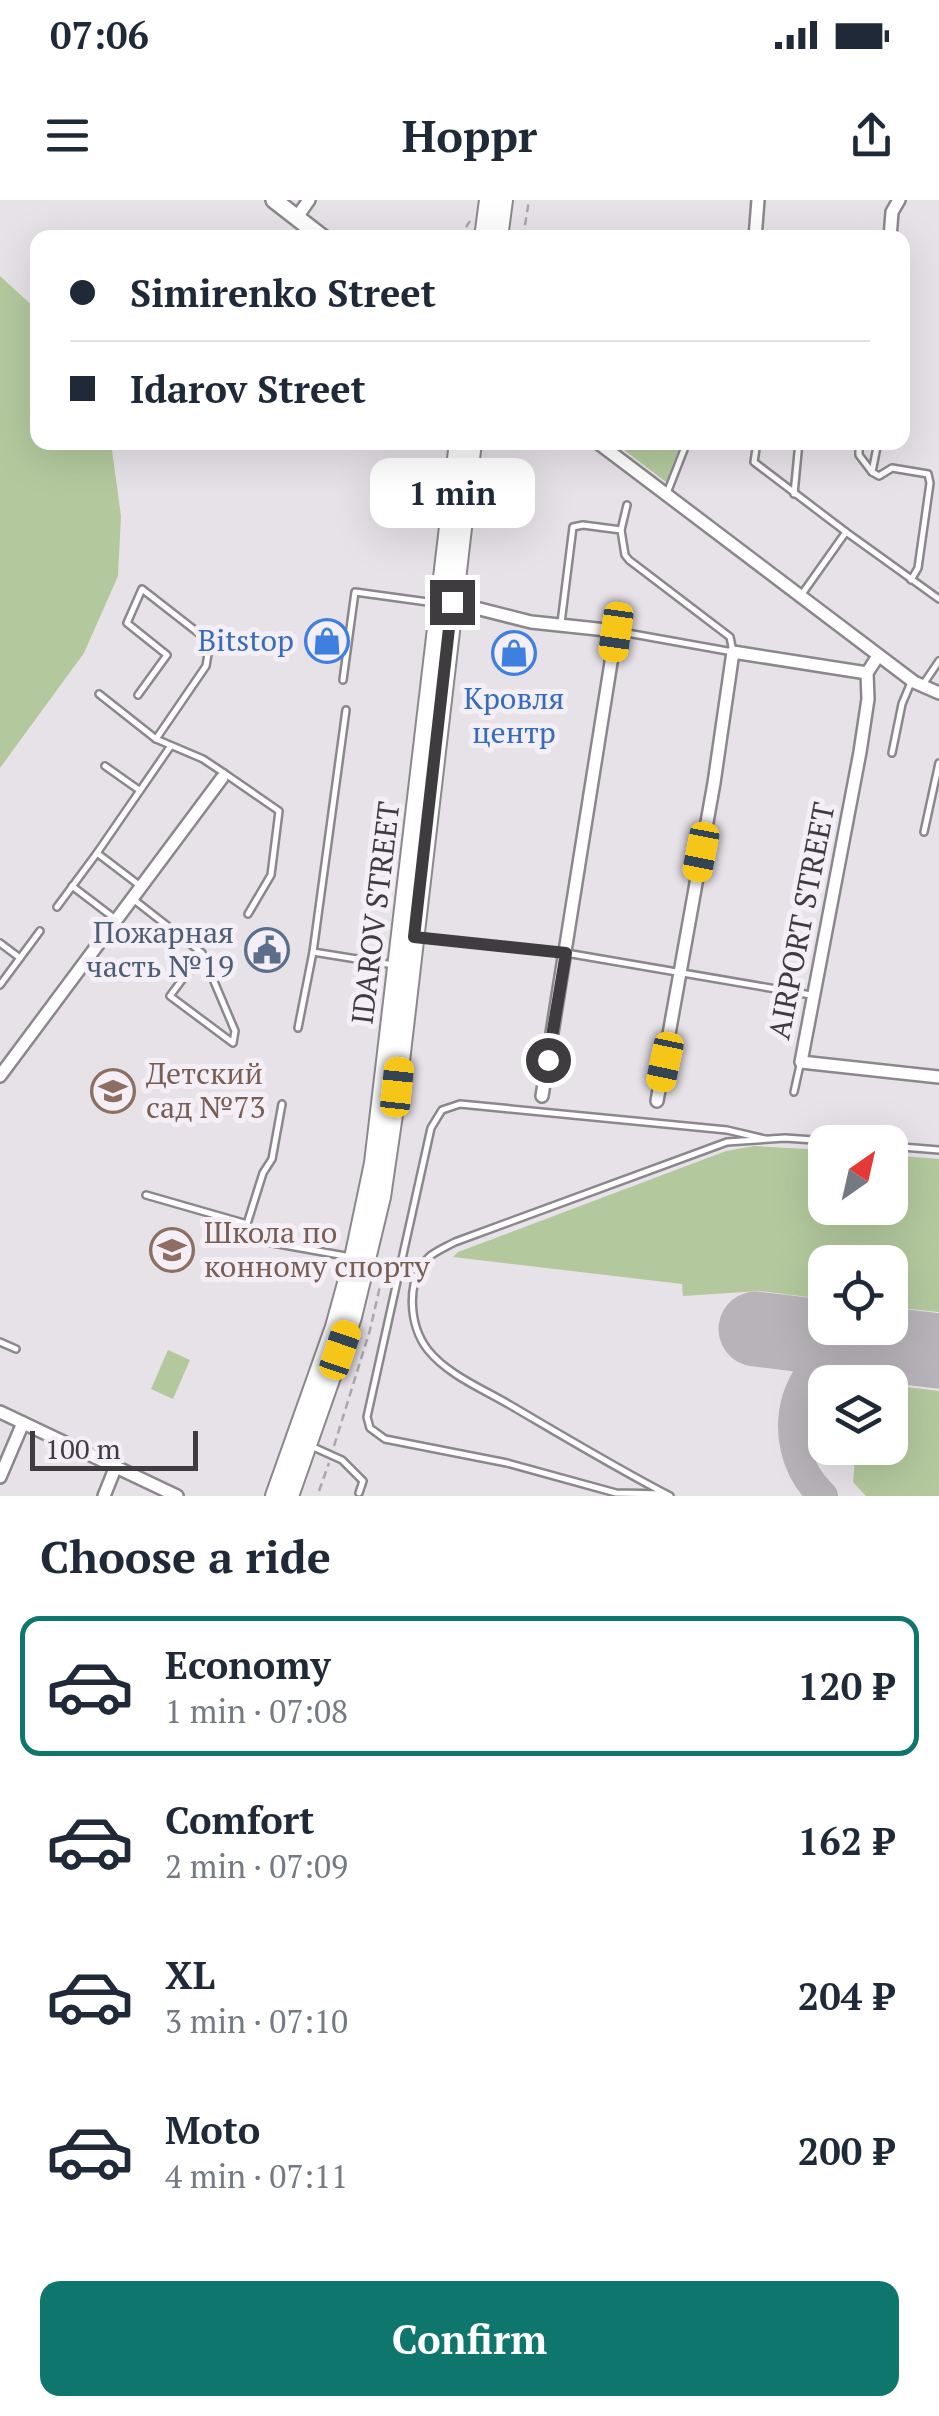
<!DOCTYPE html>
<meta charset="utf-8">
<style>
:root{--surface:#fff;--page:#f2f2f3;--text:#1f2937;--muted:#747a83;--line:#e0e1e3;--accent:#0f766e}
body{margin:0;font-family:"PT Serif",serif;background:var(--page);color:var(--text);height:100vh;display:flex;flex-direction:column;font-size:38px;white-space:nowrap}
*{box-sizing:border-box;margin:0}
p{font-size:32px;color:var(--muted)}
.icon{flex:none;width:55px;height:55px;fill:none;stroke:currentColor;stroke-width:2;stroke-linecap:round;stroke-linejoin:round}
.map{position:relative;height:1296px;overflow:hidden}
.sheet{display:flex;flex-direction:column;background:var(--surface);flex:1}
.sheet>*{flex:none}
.banner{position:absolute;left:30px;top:30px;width:880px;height:220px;border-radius:20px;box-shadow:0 10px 40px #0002;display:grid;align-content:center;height:220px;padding:0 40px;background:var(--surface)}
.needle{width:65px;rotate:34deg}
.fabs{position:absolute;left:808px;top:925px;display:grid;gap:20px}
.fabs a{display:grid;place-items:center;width:100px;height:100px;border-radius:20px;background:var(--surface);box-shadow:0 10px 40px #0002;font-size:50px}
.scale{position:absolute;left:30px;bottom:25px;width:168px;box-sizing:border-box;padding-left:10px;border:5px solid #3e3c3f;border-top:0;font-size:28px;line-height:35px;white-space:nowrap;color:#3e3c3f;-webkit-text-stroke:8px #f4eff6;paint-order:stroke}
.end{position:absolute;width:45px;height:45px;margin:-22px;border:12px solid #3e3c3f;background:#fff;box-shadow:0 0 0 5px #fff}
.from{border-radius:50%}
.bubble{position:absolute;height:70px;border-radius:20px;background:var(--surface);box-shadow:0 10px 40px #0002;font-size:32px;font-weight:800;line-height:70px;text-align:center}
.car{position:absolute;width:30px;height:60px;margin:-30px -15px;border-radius:12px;box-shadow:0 0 8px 2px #0007;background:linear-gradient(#f5c518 24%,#345 0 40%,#f5c518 0 76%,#345 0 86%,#f5c518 0)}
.banner b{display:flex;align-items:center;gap:35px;height:95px;font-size:38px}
.banner b+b{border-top:2px solid var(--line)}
.banner i{width:25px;height:25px;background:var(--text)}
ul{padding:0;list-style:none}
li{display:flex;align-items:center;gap:30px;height:140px;margin:0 20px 15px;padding:0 20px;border:5px solid transparent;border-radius:20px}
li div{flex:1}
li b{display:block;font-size:38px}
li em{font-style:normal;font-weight:800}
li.active{border-color:var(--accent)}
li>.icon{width:90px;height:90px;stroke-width:1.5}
h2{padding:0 40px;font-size:45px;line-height:120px}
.cta{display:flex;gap:20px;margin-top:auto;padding:20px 40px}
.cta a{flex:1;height:115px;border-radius:20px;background:var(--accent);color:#fff;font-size:40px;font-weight:800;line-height:115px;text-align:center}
.status{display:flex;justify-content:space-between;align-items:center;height:70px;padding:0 50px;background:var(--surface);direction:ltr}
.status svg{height:28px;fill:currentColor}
header{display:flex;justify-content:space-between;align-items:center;height:130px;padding:0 40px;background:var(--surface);font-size:45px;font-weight:800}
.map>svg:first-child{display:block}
.green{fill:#b3c99d}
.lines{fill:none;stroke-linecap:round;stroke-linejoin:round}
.taxiway{stroke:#b7b3b8;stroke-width:30}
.runway{stroke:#b7b3b8;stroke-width:75}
.lane-casing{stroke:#8b878d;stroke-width:10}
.street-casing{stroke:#8b878d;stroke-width:16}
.secondary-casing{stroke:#8b878d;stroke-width:20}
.primary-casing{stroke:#8b878d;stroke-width:22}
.path{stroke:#aaa6ab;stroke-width:2.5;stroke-dasharray:8 5;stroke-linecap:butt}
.lane{stroke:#fff;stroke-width:5}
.street{stroke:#fff;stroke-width:11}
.secondary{stroke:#fff;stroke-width:15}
.primary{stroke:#fff;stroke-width:18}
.route{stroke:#3e3c3f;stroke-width:12}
.labels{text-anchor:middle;stroke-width:10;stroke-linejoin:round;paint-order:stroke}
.shop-label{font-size:30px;fill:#366cbe;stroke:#f4eff6;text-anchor:end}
.street-label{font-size:30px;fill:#3e3c3f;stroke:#f4eff6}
.service-label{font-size:30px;fill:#4e5e75;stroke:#f4eff6;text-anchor:end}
.education-label{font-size:30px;fill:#785e54;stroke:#f4eff6;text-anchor:start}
</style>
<div class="status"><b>07:06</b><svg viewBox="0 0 49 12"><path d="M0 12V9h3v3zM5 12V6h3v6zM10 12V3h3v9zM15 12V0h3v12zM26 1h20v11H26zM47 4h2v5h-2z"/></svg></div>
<header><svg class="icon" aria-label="menu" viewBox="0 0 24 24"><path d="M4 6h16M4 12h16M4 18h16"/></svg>Hoppr<svg class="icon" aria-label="share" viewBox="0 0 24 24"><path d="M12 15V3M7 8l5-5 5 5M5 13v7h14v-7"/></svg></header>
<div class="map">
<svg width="939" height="1296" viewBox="0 0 939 1296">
<rect width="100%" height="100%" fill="#e7e2e8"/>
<g class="green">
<polygon points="0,76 37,110 38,242 111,243 121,316 118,376 84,453 0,568"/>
<polygon points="615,243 681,243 666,282"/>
<polygon points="754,946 825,950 825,1008 890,1008 890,955 939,959 939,1112 890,1107 890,1062 825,1062 825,1099 760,1091 683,1096 682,1084 453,1057 458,1052 726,951"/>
<polygon points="168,1150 190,1160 173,1199 151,1189"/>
<polygon points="890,1185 939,1191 939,1296 866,1296 853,1282 856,1248 890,1248"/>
</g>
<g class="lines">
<path class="taxiway" d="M 823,1296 C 766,1243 794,1138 877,1144"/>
<polyline class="runway" points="756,1129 939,1151"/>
<g class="lane-casing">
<g id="lane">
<polyline points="757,242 754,262 846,332 802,394"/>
<polyline points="859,242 859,255 872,272"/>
<polyline points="878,242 872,272 879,276 892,268 928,274 930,283 918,368 911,380"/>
<polyline points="667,293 687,242"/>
<polyline points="794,294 799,242"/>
<polyline points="621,330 627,305"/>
<polyline points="846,332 939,399"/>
<polyline points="561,423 573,327 583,325 621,330 625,355 629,360 730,437 733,452 616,431"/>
<polyline points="343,480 355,392 435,403"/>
<polyline points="924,483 939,461"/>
<polyline points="99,494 156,539"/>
<polyline points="138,495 167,455 127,423 142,389 210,442 206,466 156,539 203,559 224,573 223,575"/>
<polyline points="346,510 313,752 394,765"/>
<polyline points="892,553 902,504 912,480"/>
<polyline points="105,566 139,590"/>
<polyline points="224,573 279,611 271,675 248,714"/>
<polyline points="924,632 939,563"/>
<polyline points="139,685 97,653 170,547"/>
<polyline points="72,686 114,718"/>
<polyline points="133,699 202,753 170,796 233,843 235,831 202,753"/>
<polyline points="57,707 97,653"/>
<polyline points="418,738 566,753 811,795"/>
<polyline points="0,743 20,758"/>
<polyline points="0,785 40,731"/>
<polyline points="298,828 313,752"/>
<polyline points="794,892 800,865"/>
<polyline points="282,904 272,959 263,973 247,1024 256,1040 351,1057"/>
<polyline points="890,946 939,950"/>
<polyline points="146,995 247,1024"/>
<polyline points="0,1142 16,1149"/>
<polyline points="311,1246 342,1260 363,1281 359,1293"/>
<polyline points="666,1294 616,1293 507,1263 385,1239 370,1228 367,1217 431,928 442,910 460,904 727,930 765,939"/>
<path d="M 670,1296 C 616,1268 563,1236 510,1205 C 483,1189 448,1175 428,1150 C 409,1126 405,1080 429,1057 C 436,1051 446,1047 455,1042 L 727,942 L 785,938 L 843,942"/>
</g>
</g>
<g class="street-casing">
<g id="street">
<polyline points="297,17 309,0"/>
<polyline points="755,38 758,0"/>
<polyline points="890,38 892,12 899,0"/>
<polyline points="597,242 914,482 939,493"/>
<polyline points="452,402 531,422 616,431 542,896"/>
<polyline points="878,456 867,473 868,499 860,552 801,862 939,877"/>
<polyline points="0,876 222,578"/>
<polyline points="657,901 714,583 733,452 867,473"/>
<polyline points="0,1212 177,1296"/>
<polyline points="0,1277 23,1223"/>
<polyline points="104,1296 116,1266"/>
</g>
</g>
<g class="secondary-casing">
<polyline id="secondary" points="274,0 323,38"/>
</g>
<g class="primary-casing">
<g id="primary">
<polyline points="484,38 489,0"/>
<polyline points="498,38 503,0"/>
<polyline points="275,1296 335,1127 354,1058 374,963 459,242"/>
<polyline points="289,1296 352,1117 381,997 397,887 472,242"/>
</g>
</g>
<g class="path">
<polyline points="459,38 470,21"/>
<polyline points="523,38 529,0"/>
<polyline points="334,1246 370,1130 386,1060"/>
<polyline points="319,1291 329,1263"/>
</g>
<use href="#lane" class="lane"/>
<use href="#street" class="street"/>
<use href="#secondary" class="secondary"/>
<use href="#primary" class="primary"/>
</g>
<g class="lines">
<polyline class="route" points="452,402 414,737 566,753 548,860"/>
</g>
<defs>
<g id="shop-ring" transform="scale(2.25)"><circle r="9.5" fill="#f4eff6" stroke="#3f7fe0" stroke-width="1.5"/><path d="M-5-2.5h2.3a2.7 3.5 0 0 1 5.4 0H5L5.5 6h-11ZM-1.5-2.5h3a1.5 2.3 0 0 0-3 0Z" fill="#3f7fe0"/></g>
<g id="civic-ring" transform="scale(2.25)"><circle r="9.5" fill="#f4eff6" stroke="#5c6f8a" stroke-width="1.5"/><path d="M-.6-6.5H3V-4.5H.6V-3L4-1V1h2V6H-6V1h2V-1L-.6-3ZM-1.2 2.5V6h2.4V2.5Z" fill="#5c6f8a"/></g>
<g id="school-ring" transform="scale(2.25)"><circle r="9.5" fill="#f4eff6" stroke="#8d6e63" stroke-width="1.5"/><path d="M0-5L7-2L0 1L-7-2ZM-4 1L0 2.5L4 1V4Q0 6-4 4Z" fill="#8d6e63"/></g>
</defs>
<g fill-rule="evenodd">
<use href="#shop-ring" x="327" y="441"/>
<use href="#shop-ring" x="514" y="453"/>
<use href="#civic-ring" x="267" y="750"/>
<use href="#school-ring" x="113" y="891"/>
<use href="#school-ring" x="172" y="1050"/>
</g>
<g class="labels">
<g class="shop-label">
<text x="294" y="451">Bitstop</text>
<text x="514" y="509" text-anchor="middle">Кровля<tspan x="514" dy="34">центр</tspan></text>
</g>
<g class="street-label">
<text transform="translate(376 713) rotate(-83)" y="10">IDAROV STREET</text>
<text transform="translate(802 721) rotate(-79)" y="10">AIRPORT STREET</text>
</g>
<g class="service-label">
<text x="234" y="743">Пожарная<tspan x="234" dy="34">часть №19</tspan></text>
</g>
<g class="education-label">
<text x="146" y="884">Детский<tspan x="146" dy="34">сад №73</tspan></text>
<text x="204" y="1043">Школа по<tspan x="204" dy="34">конному спорту</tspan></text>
</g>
</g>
</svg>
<div class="fabs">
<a><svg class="needle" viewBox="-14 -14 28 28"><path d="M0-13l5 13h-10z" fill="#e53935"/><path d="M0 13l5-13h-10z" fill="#747a83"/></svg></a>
<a><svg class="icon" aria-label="locate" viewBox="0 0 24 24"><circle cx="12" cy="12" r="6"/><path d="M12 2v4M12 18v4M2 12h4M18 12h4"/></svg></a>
<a><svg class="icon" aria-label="layers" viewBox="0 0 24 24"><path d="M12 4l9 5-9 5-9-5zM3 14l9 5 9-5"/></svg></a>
</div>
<div class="scale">100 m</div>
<i class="end from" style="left:548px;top:860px"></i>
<i class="end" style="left:452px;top:402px"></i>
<div class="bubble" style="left:370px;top:258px;width:165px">1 min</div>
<i class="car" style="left:616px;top:432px;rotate:188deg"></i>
<i class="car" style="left:701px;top:652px;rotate:191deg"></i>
<i class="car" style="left:665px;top:862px;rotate:192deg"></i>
<i class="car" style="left:397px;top:887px;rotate:6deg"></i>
<i class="car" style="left:340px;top:1150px;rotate:19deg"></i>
<div class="banner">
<b><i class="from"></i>Simirenko Street</b>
<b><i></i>Idarov Street</b>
</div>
</div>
<section class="sheet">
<h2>Choose a ride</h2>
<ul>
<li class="active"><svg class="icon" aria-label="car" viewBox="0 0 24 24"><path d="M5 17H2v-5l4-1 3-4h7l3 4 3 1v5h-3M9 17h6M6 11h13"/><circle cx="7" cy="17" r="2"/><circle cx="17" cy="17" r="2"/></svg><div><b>Economy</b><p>1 min · 07:08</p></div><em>120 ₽</em></li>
<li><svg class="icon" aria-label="car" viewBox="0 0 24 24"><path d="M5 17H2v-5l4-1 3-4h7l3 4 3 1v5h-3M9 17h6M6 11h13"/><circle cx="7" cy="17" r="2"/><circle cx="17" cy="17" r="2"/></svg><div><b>Comfort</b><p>2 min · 07:09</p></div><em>162 ₽</em></li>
<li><svg class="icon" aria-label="car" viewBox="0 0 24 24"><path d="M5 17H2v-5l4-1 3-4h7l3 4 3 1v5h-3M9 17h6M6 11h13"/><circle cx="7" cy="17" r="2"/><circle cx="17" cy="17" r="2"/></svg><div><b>XL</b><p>3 min · 07:10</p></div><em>204 ₽</em></li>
<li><svg class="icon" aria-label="car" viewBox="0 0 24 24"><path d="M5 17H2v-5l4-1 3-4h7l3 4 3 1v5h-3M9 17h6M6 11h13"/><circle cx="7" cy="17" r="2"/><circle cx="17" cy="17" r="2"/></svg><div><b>Moto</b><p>4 min · 07:11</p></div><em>200 ₽</em></li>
</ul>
<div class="cta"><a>Confirm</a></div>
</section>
